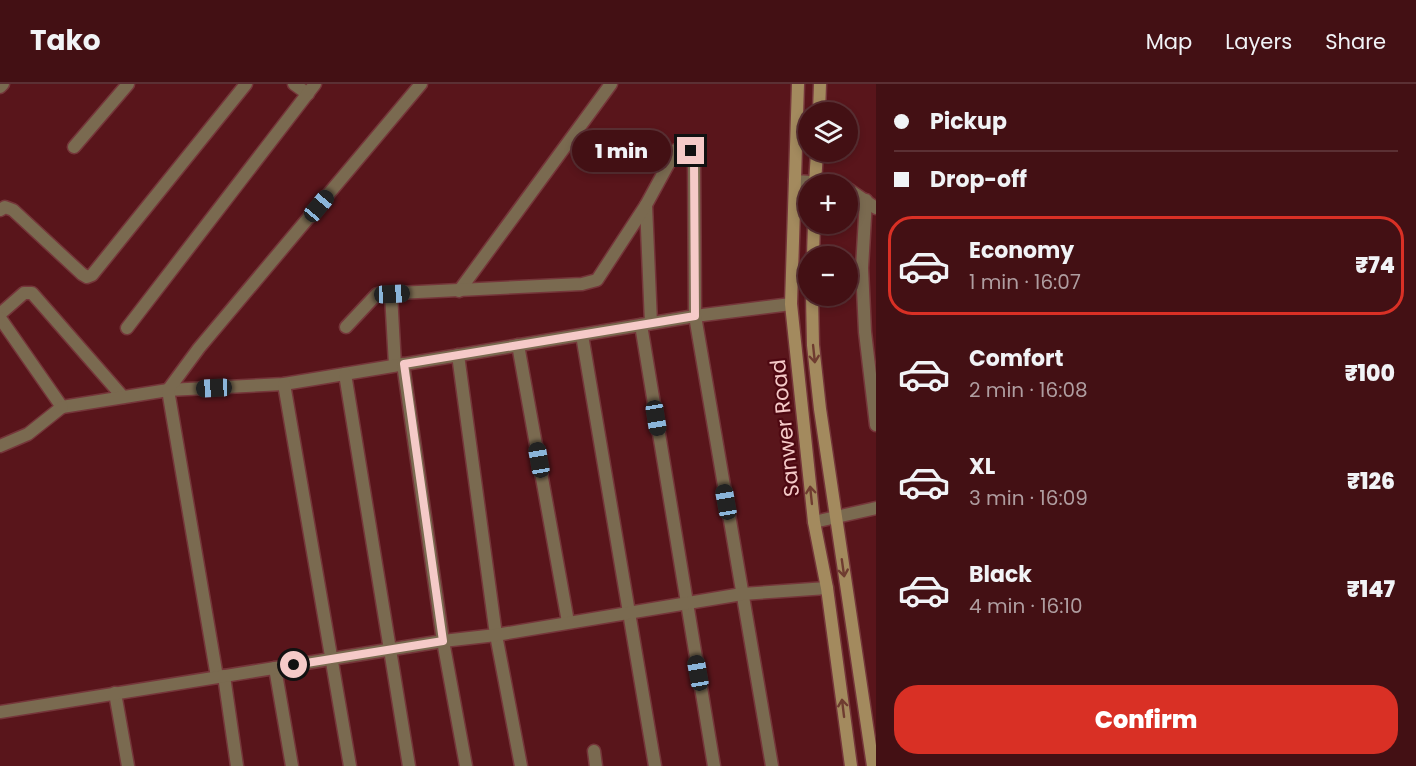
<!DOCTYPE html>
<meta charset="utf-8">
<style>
:root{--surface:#431014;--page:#4d1e22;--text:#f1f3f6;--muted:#af9da0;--line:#5b3034;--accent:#d93025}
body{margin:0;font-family:Poppins,sans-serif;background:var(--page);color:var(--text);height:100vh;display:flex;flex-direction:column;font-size:22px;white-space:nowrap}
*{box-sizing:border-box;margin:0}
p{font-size:20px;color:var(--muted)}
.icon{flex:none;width:33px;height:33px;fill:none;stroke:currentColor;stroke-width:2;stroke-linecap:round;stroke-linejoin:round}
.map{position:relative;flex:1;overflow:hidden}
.side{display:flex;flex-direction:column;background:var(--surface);width:540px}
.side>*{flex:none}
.top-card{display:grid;align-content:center;height:132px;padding:0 18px;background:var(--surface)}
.tools{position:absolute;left:798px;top:18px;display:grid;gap:12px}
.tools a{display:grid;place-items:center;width:60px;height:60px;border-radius:50%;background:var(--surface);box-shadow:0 3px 9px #0003,0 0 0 2px var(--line);font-size:30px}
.end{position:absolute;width:27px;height:27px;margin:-14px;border:8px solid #f5cac8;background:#111;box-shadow:0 0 0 3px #111}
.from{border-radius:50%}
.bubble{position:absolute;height:42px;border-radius:21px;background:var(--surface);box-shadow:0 3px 9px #0003,0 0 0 2px var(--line);font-size:20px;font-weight:800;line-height:42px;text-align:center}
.car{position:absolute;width:18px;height:36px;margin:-18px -9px;border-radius:8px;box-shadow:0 0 4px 2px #0007;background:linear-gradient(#222 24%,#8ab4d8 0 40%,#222 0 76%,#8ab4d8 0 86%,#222 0)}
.top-card b{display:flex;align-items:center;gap:21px;height:57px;font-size:22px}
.top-card b+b{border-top:2px solid var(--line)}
.top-card i{width:15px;height:15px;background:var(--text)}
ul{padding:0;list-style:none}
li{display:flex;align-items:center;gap:18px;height:99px;margin:0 12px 9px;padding:0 6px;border:3px solid transparent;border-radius:24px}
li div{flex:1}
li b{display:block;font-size:22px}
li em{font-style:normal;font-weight:800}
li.on{border-color:var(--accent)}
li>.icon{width:54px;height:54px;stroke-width:1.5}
.button{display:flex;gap:12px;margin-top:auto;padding:12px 18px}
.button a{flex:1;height:69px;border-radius:24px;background:var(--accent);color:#fff;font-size:24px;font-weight:800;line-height:69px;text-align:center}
header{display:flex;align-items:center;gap:36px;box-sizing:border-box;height:84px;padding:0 30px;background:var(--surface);border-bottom:2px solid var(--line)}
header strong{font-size:28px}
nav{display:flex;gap:33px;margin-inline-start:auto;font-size:21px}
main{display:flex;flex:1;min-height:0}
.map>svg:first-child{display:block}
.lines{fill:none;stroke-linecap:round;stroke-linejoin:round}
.street-casing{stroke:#75363a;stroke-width:15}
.secondary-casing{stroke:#75363a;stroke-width:15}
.street{stroke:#7a6a50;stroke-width:12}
.secondary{stroke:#a38a5e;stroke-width:12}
.oneway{stroke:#6f3c30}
.route{stroke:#f5cac8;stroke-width:8}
.labels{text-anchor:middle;stroke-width:4.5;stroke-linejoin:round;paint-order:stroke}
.street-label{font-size:21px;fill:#f5cac8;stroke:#4d0811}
</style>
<header>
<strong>Tako</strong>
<nav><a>Map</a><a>Layers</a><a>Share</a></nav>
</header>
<main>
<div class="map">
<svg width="876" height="682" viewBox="0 0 876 682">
<rect width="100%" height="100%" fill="#59151b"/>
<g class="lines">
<g class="street-casing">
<g id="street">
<polyline points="294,0 308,10"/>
<polyline points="0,3 3,0"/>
<polyline points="74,63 128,0"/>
<polyline points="795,97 840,100"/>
<polyline points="848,105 876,124"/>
<polyline points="866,116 862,184 865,248 876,341"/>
<polyline points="646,121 651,239"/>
<polyline points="0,126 5,123 13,126 82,190 87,193 92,191 246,0"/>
<polyline points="459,207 611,0"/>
<polyline points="391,210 395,281"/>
<polyline points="0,230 24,209 32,209 123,313"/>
<polyline points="0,234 62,323 168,306 284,300 695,232 791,220"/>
<polyline points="641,241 714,682"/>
<polyline points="346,243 377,210 582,200 597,196 646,121 676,66 685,63 691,67 694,73 695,232 772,682"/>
<polyline points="127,244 315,0"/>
<polyline points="582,251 655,682"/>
<polyline points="518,261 568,538"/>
<polyline points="458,271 496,551 521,682"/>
<polyline points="403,280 443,557 466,682"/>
<polyline points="345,290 409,682"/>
<polyline points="284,300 350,682"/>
<polyline points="0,362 28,350 62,323"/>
<polyline points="814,438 876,424"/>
<polyline points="275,584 292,682"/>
<polyline points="224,592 237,682"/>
<polyline points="217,593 168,306 199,264 421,0"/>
<polyline points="115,609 128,682"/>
<polyline points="0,628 443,557 496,551 742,510 827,504"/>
<polyline points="594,667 596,682"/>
</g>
</g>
<g class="secondary-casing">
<g id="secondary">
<polyline points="798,0 791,220 814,438 827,504 851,682"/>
<polyline points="819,28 820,0"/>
<polyline points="815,100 817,68"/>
<polyline points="813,172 814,140"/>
<polyline points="812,212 813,261 820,325 873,682"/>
</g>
</g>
<use href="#street" class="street"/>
<use href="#secondary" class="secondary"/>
</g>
<defs><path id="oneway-shaft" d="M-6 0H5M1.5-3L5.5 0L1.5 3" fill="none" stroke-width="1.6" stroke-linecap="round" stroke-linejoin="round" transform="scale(1.5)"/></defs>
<g class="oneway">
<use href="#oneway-shaft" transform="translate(814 270) rotate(84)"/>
<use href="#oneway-shaft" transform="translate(811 411) rotate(-96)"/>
<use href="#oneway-shaft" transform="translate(843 484) rotate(82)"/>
<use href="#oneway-shaft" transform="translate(843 624) rotate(-97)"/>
</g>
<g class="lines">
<polyline class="route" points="294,581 443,557 404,280 695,232 694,73 691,67"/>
</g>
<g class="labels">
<g class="street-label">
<text transform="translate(785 344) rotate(-96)" y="7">Sanwer Road</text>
</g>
</g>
</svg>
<div class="tools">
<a><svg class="icon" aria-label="layers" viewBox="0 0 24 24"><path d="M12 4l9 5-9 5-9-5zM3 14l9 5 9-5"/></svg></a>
<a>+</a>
<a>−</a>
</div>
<i class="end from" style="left:294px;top:581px"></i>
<i class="end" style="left:691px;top:67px"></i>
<div class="bubble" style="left:572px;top:46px;width:99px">1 min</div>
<i class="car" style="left:319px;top:122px;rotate:40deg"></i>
<i class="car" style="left:392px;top:210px;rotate:87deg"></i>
<i class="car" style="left:214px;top:304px;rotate:267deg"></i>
<i class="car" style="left:656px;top:334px;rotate:171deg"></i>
<i class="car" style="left:539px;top:376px;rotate:350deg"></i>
<i class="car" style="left:726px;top:418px;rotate:350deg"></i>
<i class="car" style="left:698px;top:589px;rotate:350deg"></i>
</div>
<section class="side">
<div class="top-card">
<b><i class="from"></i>Pickup</b>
<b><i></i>Drop-off</b>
</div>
<ul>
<li class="on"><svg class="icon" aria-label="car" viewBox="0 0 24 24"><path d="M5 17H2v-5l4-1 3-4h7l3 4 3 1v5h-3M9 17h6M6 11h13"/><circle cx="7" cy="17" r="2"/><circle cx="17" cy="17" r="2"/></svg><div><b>Economy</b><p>1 min · 16:07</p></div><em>₹74</em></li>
<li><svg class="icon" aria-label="car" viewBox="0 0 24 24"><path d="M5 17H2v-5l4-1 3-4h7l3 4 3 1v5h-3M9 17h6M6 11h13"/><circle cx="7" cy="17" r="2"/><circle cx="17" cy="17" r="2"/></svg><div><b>Comfort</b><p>2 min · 16:08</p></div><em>₹100</em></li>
<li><svg class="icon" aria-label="car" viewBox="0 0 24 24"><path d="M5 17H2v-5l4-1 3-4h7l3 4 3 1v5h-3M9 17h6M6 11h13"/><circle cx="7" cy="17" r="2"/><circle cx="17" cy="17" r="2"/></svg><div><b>XL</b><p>3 min · 16:09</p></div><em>₹126</em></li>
<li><svg class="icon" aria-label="car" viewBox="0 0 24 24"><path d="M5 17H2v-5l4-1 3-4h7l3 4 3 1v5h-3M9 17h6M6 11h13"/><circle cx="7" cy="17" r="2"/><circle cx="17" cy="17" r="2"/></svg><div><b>Black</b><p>4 min · 16:10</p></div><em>₹147</em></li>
</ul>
<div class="button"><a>Confirm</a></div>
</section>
</main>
